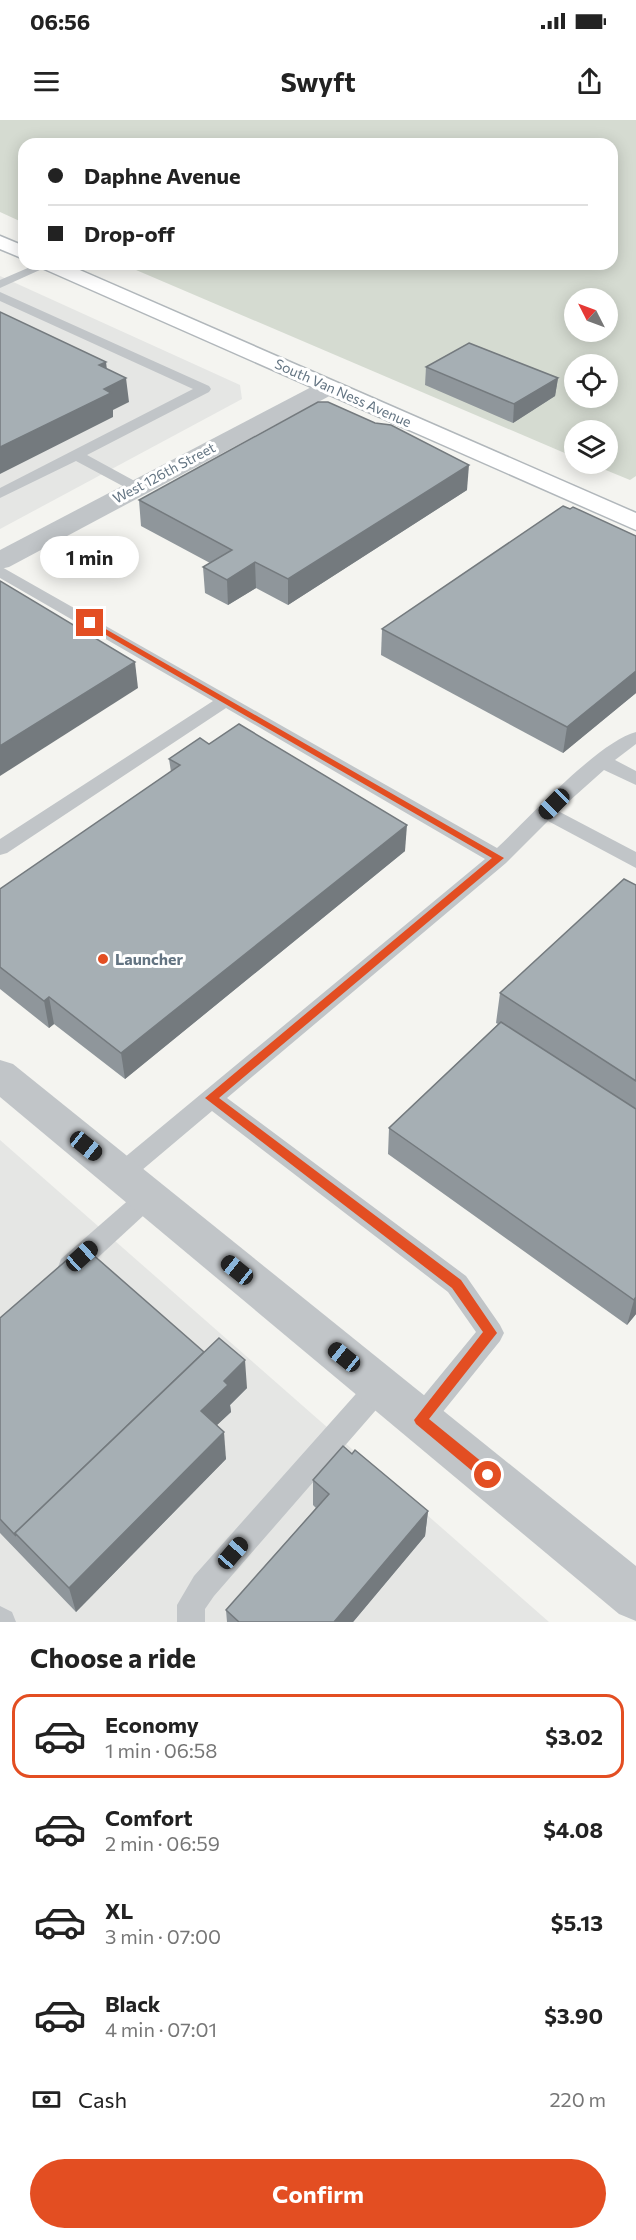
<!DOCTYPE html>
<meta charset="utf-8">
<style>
:root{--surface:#fff;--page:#f6f6f6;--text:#222;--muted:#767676;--line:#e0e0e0;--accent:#e34e22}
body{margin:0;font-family:Commissioner,sans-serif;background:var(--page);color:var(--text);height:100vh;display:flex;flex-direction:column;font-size:22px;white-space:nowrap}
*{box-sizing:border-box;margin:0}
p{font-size:20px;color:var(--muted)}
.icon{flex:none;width:33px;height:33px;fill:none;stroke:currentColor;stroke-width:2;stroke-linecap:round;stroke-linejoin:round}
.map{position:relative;height:1502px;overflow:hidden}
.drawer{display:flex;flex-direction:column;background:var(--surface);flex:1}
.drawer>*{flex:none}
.top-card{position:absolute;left:18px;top:18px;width:600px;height:132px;border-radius:18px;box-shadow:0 3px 15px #0003;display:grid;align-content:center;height:132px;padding:0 30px;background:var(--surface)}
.needle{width:39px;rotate:312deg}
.tools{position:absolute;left:564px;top:168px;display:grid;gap:12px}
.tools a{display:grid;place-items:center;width:54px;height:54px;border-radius:50%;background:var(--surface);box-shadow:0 3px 15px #0003;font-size:30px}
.end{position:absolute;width:27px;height:27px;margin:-14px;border:8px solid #e34e22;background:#fff;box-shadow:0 0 0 3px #fff}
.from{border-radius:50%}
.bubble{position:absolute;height:42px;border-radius:21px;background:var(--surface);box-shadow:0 3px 15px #0003;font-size:20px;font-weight:700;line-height:42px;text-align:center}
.car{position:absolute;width:18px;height:36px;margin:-18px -9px;border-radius:8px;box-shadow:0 0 4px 2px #0007;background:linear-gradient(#222 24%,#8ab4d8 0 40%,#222 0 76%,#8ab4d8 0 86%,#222 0)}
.top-card b{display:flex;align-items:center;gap:21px;height:57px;font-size:22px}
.top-card b+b{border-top:2px solid var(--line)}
.top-card i{width:15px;height:15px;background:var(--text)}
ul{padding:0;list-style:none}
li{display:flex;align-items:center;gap:18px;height:84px;margin:0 12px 9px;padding:0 18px;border:3px solid transparent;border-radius:18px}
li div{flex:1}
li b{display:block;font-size:22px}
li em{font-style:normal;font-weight:700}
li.selected{border-color:var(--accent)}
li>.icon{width:54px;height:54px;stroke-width:1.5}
h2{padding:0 30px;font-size:27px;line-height:72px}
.pay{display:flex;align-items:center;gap:15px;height:66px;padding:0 30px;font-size:22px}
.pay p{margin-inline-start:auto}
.button{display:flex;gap:12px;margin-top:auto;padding:12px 30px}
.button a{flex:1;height:69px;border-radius:36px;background:var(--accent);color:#fff;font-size:24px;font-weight:700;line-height:69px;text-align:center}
.status{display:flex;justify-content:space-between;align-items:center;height:42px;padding:0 30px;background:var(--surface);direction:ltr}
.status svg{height:16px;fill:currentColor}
header{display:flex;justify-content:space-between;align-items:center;height:78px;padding:0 30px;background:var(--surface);font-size:27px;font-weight:700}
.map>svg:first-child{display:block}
.built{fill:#e5e6e4}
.green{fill:#d5dbd1;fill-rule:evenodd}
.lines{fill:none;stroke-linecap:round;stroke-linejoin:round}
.secondary-casing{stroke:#b1b7bb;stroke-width:3}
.service{fill:#c1c5c8;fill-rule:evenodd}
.minor{fill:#c1c5c8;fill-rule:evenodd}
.secondary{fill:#fff;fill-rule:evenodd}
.wall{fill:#8f969b}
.shaded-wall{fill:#747a7e}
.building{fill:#a6afb4;stroke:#747a7e;stroke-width:1.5}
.route{fill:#e34e22}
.poi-dot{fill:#e34e22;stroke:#fff;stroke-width:2}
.labels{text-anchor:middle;stroke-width:6;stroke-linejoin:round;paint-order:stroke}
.far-street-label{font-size:14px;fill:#637482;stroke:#fff}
.poi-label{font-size:16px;font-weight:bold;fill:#637482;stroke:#fff;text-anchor:start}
</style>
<div class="status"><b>06:56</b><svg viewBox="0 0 49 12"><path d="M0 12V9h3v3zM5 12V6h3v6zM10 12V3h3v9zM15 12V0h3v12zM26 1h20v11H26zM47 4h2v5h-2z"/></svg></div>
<header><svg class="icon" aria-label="menu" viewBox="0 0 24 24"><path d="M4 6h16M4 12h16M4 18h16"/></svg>Swyft<svg class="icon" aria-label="share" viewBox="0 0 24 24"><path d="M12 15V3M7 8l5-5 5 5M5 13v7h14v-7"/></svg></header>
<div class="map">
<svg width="636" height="1502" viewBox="0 0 636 1502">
<rect width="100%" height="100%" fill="#f4f4f0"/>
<g class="built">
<polygon points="0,156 240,265 242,279 0,409"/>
<polygon points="0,1020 549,1502 0,1502"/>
</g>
<path class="green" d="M 0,0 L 636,0 L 636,356 L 630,360 L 591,344 L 608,344 L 608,310 L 574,310 L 574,337 L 122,144 L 612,144 L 612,24 L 24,24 L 24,103 L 0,92 ZM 574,178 L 608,178 L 608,212 L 574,212 ZM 574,244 L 608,244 L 608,278 L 574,278 Z"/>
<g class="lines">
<g class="secondary-casing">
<g id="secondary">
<polygon points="0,116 24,126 24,139 0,129"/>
<polygon points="39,144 66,144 636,393 636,410 42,148"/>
</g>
</g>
<g class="service">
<polygon points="37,144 53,144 0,168 0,160"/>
<polygon points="0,172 209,266 211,269 209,272 87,335 142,365 144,368 142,371 132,371 76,341 0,378 0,368 193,269 0,181"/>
<path d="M 0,446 L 497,728 C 528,699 598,622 636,612 L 636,624 L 615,640 L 636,651 L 636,665 L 604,650 L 558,691 L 636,732 L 636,748 L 548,701 L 506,743 L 227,978 L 466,1156 L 500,1205 L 504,1213 L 500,1221 L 429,1309 L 420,1313 L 411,1309 L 407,1300 L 411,1291 L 476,1212 L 448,1172 L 212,991 L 129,1061 L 121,1064 L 113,1061 L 109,1054 L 113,1047 L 485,739 L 226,588 L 7,733 L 0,735 L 0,719 L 213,581 L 0,458 Z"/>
<polygon points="148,1067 156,1070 160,1077 156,1084 79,1155 70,1158 61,1155 58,1147 61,1139 140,1070"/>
<polygon points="380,1254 389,1257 393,1266 389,1275 214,1476 205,1489 205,1502 177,1502 177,1485 194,1456 371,1257"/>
<polygon points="0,1486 12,1492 16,1502 0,1502"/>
</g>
<g class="minor">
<polygon points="329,260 337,262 340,267 337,272 9,447 0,449 0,430 321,262"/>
<polygon points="0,940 13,944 636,1446 636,1501 619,1494 0,977"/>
</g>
<use href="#secondary" class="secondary"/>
</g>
<g class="wall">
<polygon points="426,247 558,258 555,276 513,303 425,265"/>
<polygon points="467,370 288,485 256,468 228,485 205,473 203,447 210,443 141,406 139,380"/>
<polygon points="636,416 636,573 563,633 381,535 382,509"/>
<polygon points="209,624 405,731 125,959 54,904 49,908 0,869 0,769 171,652 169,639"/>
<polygon points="636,765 636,1194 627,1205 388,1034 389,1008 498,904 496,903 500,873"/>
<polygon points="0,1198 204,1232 247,1268 230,1285 231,1292 217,1305 226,1339 76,1492 0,1413"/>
<polygon points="352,1334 428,1391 425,1416 353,1502 227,1502 226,1490 316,1388 313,1385 313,1360"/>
</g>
<g class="shaded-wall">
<polygon points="106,242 109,266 99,245"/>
<polygon points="126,258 129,282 113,290 113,297 0,354 0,327 104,269"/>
<polygon points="558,258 555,276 513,303 514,284"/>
<polygon points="469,345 467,370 288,485 288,459"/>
<polygon points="255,442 256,468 228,485 227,460"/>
<polygon points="135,542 138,568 0,656 0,626"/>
<polygon points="636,551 636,573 563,633 567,607"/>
<polygon points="407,705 405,731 125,959 121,933"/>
<polygon points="49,877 54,904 49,908 44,881"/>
<polygon points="636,1177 636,1194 627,1205 634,1180"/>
<polygon points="245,1240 247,1268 230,1285 231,1292 204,1317 201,1291 224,1261"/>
<polygon points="224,1312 226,1339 76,1492 69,1468"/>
<polygon points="428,1391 425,1416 353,1502 334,1502"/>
</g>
<g class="building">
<polygon points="0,192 106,242 99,245 126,258 104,269 111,273 0,327"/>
<polygon points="469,223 558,258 514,284 426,247"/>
<polygon points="318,282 328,282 375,303 391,305 469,345 288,459 255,442 227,460 203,447 232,430 139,380"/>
<polygon points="563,386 570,389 573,387 636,416 636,551 567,607 382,509"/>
<polygon points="0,461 135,542 0,626"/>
<polygon points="239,604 407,705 121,933 49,877 44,881 0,847 0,769 180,645 169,639 200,618 209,624"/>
<polygon points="624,759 636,765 636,961 500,873"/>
<polygon points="501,902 636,989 636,1177 634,1180 389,1008"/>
<polygon points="83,1126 204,1232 15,1413 16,1416 0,1399 0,1198"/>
<polygon points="219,1218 245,1240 224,1261 228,1265 201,1291 224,1312 69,1468 15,1413"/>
<polygon points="343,1326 352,1334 355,1330 428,1391 334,1502 239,1502 226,1490 329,1374 313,1360"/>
</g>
<polygon class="route" points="90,500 504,738 219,978 461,1160 497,1213 429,1299 493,1351 495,1355 493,1360 488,1362 483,1360 416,1304 414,1300 483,1212 452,1168 205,978 492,738 87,504 86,503"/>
<circle class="poi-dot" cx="103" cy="839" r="6"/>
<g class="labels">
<g class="far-street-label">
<text transform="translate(343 273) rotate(24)" y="5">South Van Ness Avenue</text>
<text transform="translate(164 353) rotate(-28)" y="5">West 126th Street</text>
</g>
<g class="poi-label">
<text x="115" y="845">Launcher</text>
</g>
</g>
</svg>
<div class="tools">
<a><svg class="needle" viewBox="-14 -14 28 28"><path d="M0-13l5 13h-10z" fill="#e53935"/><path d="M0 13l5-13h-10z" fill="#767676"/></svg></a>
<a><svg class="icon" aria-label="locate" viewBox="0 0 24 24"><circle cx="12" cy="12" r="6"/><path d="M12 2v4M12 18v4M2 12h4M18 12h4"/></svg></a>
<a><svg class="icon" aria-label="layers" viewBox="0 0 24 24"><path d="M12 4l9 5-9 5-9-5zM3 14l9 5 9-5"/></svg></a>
</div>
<i class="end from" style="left:488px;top:1355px"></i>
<i class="end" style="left:90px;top:503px"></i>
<div class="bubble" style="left:40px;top:416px;width:99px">1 min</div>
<i class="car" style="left:554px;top:684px;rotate:225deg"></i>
<i class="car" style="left:86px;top:1026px;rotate:129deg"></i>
<i class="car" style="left:82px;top:1136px;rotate:48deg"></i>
<i class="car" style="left:237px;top:1150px;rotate:309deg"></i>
<i class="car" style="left:344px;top:1237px;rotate:309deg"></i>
<i class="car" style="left:233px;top:1433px;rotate:41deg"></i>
<div class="top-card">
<b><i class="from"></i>Daphne Avenue</b>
<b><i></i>Drop-off</b>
</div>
</div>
<section class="drawer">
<h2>Choose a ride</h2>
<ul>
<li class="selected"><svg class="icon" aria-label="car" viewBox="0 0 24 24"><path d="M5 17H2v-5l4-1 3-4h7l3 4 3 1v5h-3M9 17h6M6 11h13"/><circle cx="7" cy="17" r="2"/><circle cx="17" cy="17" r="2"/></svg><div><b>Economy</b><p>1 min · 06:58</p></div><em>$3.02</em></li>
<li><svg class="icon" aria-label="car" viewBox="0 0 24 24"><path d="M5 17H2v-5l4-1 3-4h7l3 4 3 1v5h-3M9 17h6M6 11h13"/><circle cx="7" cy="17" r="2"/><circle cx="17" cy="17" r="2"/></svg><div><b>Comfort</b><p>2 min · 06:59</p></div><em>$4.08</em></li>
<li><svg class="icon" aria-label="car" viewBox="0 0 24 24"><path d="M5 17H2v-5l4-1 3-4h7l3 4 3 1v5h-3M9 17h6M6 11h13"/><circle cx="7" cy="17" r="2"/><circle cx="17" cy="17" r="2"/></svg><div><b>XL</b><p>3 min · 07:00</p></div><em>$5.13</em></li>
<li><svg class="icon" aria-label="car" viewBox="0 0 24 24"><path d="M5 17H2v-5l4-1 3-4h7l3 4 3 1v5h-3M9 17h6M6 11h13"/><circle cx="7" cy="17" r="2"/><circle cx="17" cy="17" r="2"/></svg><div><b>Black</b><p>4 min · 07:01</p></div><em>$3.90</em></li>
</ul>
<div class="pay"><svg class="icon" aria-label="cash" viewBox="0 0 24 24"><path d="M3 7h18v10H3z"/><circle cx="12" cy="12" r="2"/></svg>Cash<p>220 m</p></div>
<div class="button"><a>Confirm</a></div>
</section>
